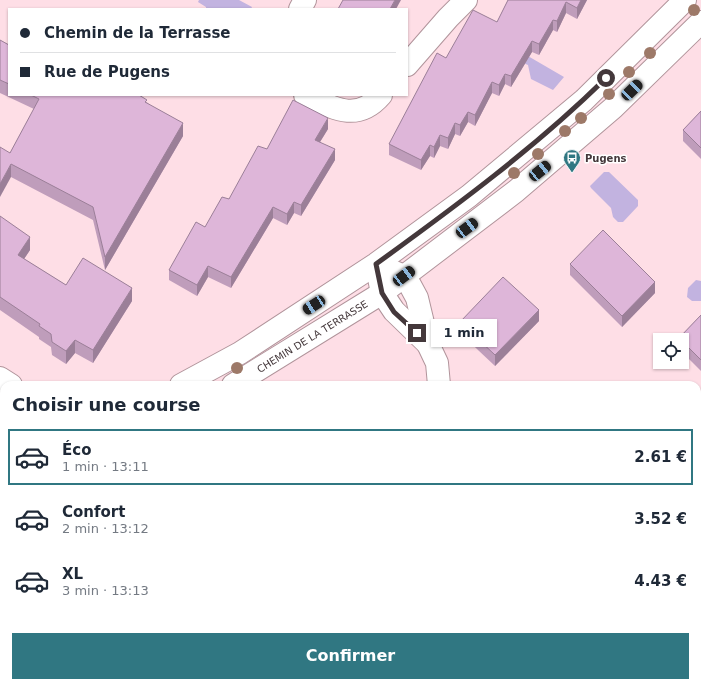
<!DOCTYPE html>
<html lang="fr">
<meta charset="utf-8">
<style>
:root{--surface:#fff;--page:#f6f6f7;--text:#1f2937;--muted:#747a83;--line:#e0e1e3;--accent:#307782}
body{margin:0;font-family:"DejaVu Sans",sans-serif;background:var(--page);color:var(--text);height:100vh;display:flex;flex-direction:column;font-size:15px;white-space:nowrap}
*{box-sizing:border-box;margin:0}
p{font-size:13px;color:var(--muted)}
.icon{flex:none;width:22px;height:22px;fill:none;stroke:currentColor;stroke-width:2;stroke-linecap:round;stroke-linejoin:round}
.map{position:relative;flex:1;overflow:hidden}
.details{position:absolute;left:0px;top:381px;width:701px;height:306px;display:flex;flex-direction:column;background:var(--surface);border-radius:12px 12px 0 0;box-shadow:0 1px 3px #0004}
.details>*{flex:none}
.banner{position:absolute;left:8px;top:8px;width:400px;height:88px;border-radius:0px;box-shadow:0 1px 3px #0004;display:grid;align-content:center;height:88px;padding:0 12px;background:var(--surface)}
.tools{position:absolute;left:653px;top:333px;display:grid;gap:8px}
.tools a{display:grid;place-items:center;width:36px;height:36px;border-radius:0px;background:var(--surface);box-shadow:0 1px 3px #0004;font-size:20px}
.end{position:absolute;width:18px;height:18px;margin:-9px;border:5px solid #44383b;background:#fff;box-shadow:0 0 0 2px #fff}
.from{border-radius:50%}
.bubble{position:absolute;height:28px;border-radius:0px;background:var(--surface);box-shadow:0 1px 3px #0004;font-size:13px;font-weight:800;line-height:28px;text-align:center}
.car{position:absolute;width:12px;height:24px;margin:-12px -6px;border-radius:5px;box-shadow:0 0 3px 1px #0007;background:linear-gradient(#222 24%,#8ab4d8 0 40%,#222 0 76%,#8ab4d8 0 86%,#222 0)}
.banner b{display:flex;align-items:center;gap:14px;height:38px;font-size:15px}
.banner b+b{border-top:1px solid var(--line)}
.banner i{width:10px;height:10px;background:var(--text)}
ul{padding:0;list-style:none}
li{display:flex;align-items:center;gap:12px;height:56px;margin:0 8px 6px;padding:0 4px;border:2px solid transparent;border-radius:0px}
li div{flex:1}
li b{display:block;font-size:15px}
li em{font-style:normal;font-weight:800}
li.on{border-color:var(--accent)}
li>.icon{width:36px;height:36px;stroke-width:1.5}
h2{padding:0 12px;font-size:18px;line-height:48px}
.primary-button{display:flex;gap:8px;margin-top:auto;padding:8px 12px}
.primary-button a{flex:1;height:46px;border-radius:0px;background:var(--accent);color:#fff;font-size:16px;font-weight:800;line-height:46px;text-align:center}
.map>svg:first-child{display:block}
.water{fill:#c2b3e0}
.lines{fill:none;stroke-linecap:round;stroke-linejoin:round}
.minor-casing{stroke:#b1949b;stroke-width:24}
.minor{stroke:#fff;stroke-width:22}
.tree{fill:#9d7968}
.wall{fill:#bf9dbb}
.shaded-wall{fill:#9b7f98}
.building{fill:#deb6d9;stroke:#9b7f98}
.route{stroke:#44383b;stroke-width:5}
.labels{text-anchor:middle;stroke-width:3;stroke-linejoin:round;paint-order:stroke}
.poi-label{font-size:10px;font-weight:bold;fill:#44383b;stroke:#fff;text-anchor:start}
.street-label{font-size:10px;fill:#44383b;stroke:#fff}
</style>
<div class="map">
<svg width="701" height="687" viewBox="0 0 701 687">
<rect width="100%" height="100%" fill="#fedee6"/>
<g class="water">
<polygon points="199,0 239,0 252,7 251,9 206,9 206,7 198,2"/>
<polygon points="521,52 564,77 553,90 531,79 528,65 516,60"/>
<polygon points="604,172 609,172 638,200 638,206 623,222 618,222 613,217 611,208 591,188 590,186"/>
<polygon points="696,280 701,281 701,301 692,301 687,297 688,288"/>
<polygon points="408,683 438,683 434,687 408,687 406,685"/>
</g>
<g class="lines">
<g class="minor-casing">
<g id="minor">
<polyline points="300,9 305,0"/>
<polyline points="407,65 448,18 466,0"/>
<path d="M 305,95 C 333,108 357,123 381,95"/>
<polyline points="390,270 404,276 410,285 417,298 428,344 437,363 439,385"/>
<polyline points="379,278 382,293 394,311 428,344"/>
<polyline points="0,378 11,385"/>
<polyline points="181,385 240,353 376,264 469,196 584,100 685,0"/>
<path id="s1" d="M 233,385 L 382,293 L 516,191 L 613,108 L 701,22"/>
<polyline points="697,447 701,451"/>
<polyline points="0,467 4,465"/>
<polyline points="0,497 4,495"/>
<polyline points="697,502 701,498"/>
<polyline points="0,661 4,660"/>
<polyline points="155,683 158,687"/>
<polyline points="512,687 516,683"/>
</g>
</g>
<use href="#minor" class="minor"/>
</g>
<g class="tree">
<circle cx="694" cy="10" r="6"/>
<circle cx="650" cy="53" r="6"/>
<circle cx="629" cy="72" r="6"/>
<circle cx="609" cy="94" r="6"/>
<circle cx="581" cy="118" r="6"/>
<circle cx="565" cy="131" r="6"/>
<circle cx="538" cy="154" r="6"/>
<circle cx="514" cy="173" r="6"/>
<circle cx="237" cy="368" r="6"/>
</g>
<g class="wall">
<polygon points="508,0 587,0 577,19 566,13 557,32 553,30 539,55 532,52 511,87 505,84 499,96 492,93 475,126 468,122 460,136 455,134 448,149 440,146 434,158 430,156 421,170 389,155 389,144 446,58 497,22"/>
<polygon points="0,40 9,45 9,95 139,95 183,136 105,270 93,220 11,177 10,153 34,109 0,93"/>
<polygon points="701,111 701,159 683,141 683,130"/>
<polygon points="328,129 320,142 335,160 301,216 294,213 287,225 273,218 231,288 208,277 197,296 169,280 169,270 229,199 267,149"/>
<polygon points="0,216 30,250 24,259 66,285 132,301 93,363 75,353 66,364 52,355 51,347 39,339 39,337 0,310"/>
<polygon points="570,264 655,293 622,327 570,275"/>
<polygon points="701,315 701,371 682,352 682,340 679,340 679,338"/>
<polygon points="539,321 495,366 460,333 460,322"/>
<polygon points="278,683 294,683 290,687 282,687"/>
<polygon points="663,683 672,683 668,687 667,687"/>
</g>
<g class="shaded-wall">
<polygon points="395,0 401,0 396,9 390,9"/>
<polygon points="581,0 587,0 577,19 577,8"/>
<polygon points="566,2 566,13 557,32 557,21"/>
<polygon points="553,20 553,30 539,55 539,44"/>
<polygon points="532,41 532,52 511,87 511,76"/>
<polygon points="505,74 505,84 499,96 499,85"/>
<polygon points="492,82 492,93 475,126 475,115"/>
<polygon points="468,112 468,122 460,136 460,125"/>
<polygon points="328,118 328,129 315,150 315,140"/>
<polygon points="183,123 183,136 105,270 105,257"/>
<polygon points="455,123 455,134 448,149 448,138"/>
<polygon points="440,135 440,146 434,158 434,147"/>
<polygon points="430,145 430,156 421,170 421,160"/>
<polygon points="335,149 335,160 301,216 301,205"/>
<polygon points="11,164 11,177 0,197 0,184"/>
<polygon points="294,202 294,213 287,225 287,214"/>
<polygon points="273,207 273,218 231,288 231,277"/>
<polygon points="30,237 30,250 18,268 18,255"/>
<polygon points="208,266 208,277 197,296 197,285"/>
<polygon points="655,282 655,293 622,327 622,316"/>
<polygon points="132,288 132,301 93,363 93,350"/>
<polygon points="539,310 539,321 495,366 495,355"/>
<polygon points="75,340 75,353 66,364 66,351"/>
<polygon points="4,606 4,617 0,618 0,607"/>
<polygon points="701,642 701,653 697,657 697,646"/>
<polygon points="286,683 294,683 290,687 286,687"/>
<polygon points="627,683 638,683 634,687 622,687"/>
<polygon points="667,683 672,683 668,687 667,687"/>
</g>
<g class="building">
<polygon points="343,0 395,0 390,9 338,9"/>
<polygon points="508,0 581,0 577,8 566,2 557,21 553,20 539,44 532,41 511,76 505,74 499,85 492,82 475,115 468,112 460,125 455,123 448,138 440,135 434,147 430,145 421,160 389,144 437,53 446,58 473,10 497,22"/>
<polygon points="0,40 9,45 9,84 0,80"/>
<polygon points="31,95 139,95 147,100 145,102 183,123 105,257 93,207 11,164 0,184 0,147 10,153 39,99"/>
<polygon points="293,100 328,118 315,140 335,149 301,205 294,202 287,214 273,207 231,277 208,266 197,285 169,270 196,222 205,227 222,197 229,199 258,146 267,149"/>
<polygon points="701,111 701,148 683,130"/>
<polygon points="0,216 30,237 18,255 66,285 83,258 132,288 93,350 75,340 66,351 52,342 51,334 39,326 40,324 0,297"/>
<polygon points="603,230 655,282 622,316 570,264"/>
<polygon points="503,277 539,310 495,355 460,322"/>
<polygon points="701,315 701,360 682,341 682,340 681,340 679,338"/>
<polygon points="701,548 701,642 697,646 697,552"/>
<polygon points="4,554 4,606 0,607 0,555"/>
<polygon points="47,683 73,683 76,687 42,687"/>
<polygon points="582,683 627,683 622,687 578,687"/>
</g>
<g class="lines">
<path class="route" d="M 417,333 L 394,312 L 382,293 L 376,264 C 456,206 536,147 606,78"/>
</g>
<defs>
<g id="bus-pin" transform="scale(0.9)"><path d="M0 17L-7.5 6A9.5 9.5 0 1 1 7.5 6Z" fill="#307782" stroke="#fff"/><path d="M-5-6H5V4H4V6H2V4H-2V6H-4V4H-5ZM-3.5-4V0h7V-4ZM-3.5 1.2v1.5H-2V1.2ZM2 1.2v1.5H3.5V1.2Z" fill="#fff"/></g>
</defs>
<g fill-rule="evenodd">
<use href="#bus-pin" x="572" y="158"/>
</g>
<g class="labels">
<g class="poi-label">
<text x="585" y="162">Pugens</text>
</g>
<g class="street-label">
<text dy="4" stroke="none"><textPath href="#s1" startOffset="93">CHEMIN DE LA TERRASSE</textPath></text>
</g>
</g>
</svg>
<div class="tools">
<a><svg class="icon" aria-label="locate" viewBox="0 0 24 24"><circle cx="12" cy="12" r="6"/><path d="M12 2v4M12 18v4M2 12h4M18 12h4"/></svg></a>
</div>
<i class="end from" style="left:606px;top:78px"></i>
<i class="end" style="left:417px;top:333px"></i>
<div class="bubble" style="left:431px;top:319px;width:66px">1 min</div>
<i class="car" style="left:632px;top:90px;rotate:46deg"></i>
<i class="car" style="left:540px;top:171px;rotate:51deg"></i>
<i class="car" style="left:467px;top:228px;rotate:53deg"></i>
<i class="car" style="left:404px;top:276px;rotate:53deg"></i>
<i class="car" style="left:314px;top:305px;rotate:237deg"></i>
<div class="banner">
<b><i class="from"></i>Chemin de la Terrasse</b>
<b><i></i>Rue de Pugens</b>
</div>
<section class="details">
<h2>Choisir une course</h2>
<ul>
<li class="on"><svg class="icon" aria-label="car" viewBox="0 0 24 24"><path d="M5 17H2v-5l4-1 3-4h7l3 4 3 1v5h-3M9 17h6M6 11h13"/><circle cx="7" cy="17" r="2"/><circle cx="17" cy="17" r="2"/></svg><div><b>Éco</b><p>1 min · 13:11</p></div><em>2.61 €</em></li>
<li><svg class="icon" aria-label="car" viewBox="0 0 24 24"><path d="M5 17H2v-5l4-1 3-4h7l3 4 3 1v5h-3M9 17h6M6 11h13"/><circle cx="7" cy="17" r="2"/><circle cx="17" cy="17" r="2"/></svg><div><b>Confort</b><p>2 min · 13:12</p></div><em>3.52 €</em></li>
<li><svg class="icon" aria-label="car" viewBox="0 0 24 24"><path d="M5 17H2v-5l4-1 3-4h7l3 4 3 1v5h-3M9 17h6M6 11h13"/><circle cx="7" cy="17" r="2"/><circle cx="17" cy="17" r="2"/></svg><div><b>XL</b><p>3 min · 13:13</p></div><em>4.43 €</em></li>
</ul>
<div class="primary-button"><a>Confirmer</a></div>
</section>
</div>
